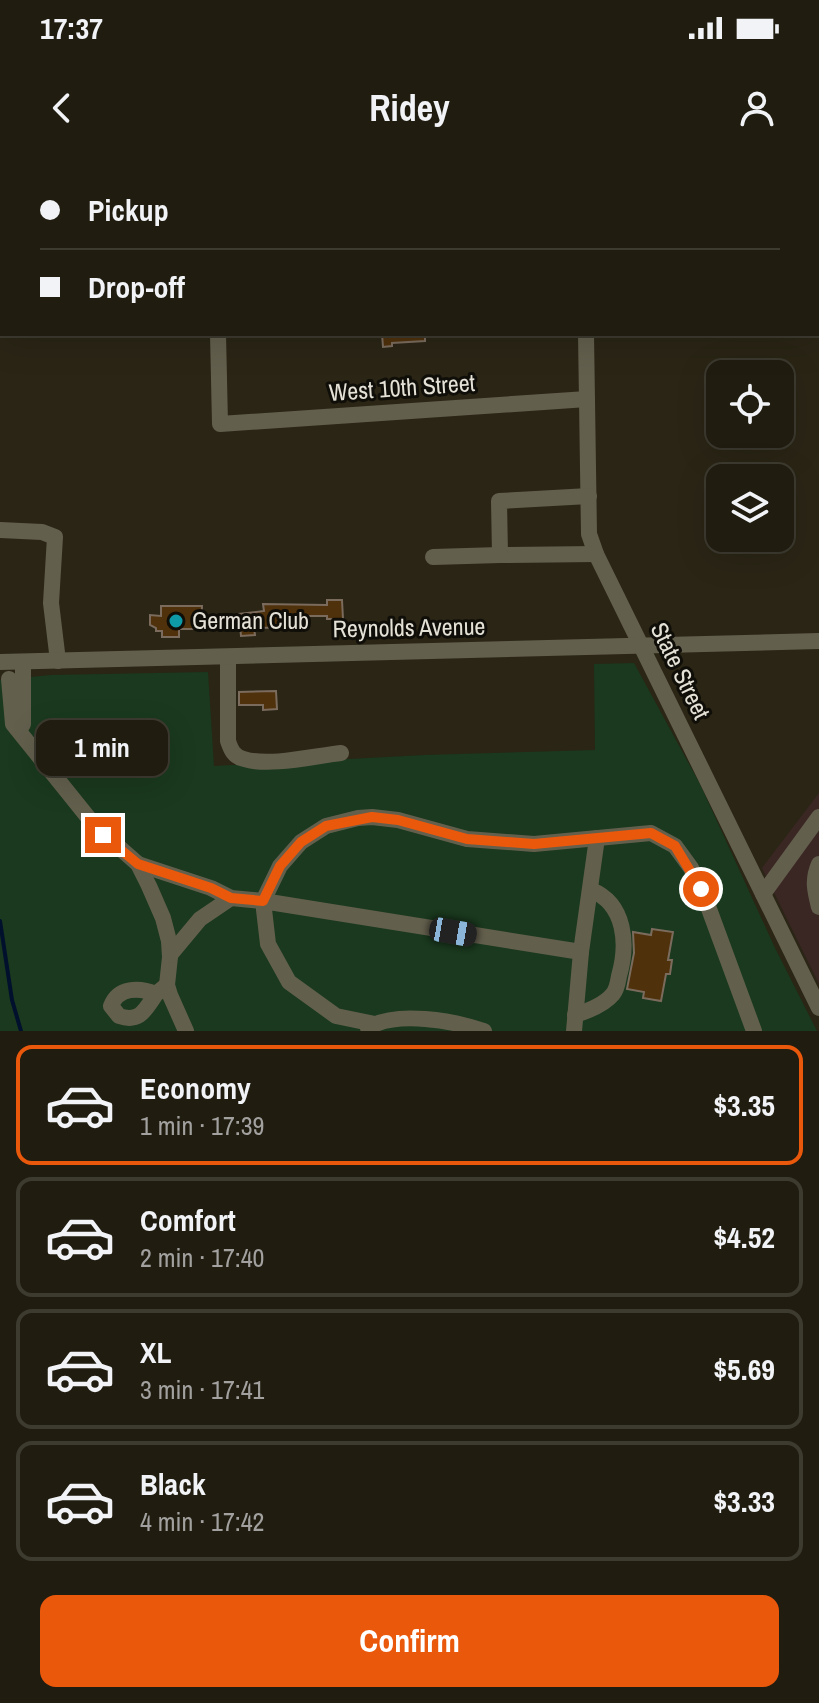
<!DOCTYPE html>
<meta charset="utf-8">
<style>
:root{--surface:#201c10;--page:#282519;--text:#f1f3f6;--muted:#a2a19f;--line:#3d3a30;--accent:#ea580c}
body{margin:0;font-family:"Archivo Narrow",sans-serif;background:var(--page);color:var(--text);height:100vh;display:flex;flex-direction:column;font-size:30px;white-space:nowrap}
*{box-sizing:border-box;margin:0}
p{font-size:26px;color:var(--muted)}
.icon{flex:none;width:44px;height:44px;fill:none;stroke:currentColor;stroke-width:2;stroke-linecap:round;stroke-linejoin:round}
.map{position:relative;height:871px;overflow:hidden}
.details{display:flex;flex-direction:column;background:var(--surface);flex:1}
.details>*{flex:none}
.guide{position:absolute;left:0px;top:0px;width:820px;height:176px;box-shadow:0 8px 32px #0002,0 0 0 2px var(--line);display:grid;align-content:center;height:176px;padding:0 40px;background:var(--surface)}
.tools{position:absolute;left:706px;top:200px;display:grid;gap:16px}
.tools a{display:grid;place-items:center;width:88px;height:88px;border-radius:16px;background:var(--surface);box-shadow:0 8px 32px #0002,0 0 0 2px var(--line);font-size:40px}
.end{position:absolute;width:36px;height:36px;margin:-18px;border:10px solid #ea580c;background:#fff;box-shadow:0 0 0 4px #fff}
.from{border-radius:50%}
.bubble{position:absolute;height:56px;border-radius:16px;background:var(--surface);box-shadow:0 8px 32px #0002,0 0 0 2px var(--line);font-size:26px;font-weight:700;line-height:56px;text-align:center}
.car{position:absolute;width:24px;height:48px;margin:-24px -12px;border-radius:10px;box-shadow:0 0 6px 2px #0007;background:linear-gradient(#222 24%,#8ab4d8 0 40%,#222 0 76%,#8ab4d8 0 86%,#222 0)}
.guide b{display:flex;align-items:center;gap:28px;height:76px;font-size:30px}
.guide b+b{border-top:2px solid var(--line)}
.guide i{width:20px;height:20px;background:var(--text)}
ul{padding:14px 0 0;list-style:none}
li{display:flex;align-items:center;gap:24px;height:120px;margin:0 16px 12px;padding:0 24px;border:4px solid var(--line);border-radius:16px}
li div{flex:1}
li b{display:block;font-size:30px}
li em{font-style:normal;font-weight:700}
li.active{border-color:var(--accent)}
li>.icon{width:72px;height:72px;stroke-width:1.5}
.action{display:flex;gap:16px;margin-top:auto;padding:16px 40px}
.action a{flex:1;height:92px;border-radius:16px;background:var(--accent);color:#fff;font-size:32px;font-weight:700;line-height:92px;text-align:center}
.status{display:flex;justify-content:space-between;align-items:center;height:56px;padding:0 40px;background:var(--surface);direction:ltr}
.status svg{height:22px;fill:currentColor}
header{display:flex;justify-content:space-between;align-items:center;height:104px;padding:0 40px;background:var(--surface);font-size:36px;font-weight:700}
.map>svg:first-child{display:block}
.commercial{fill:#3a2724}
.green{fill:#1a391e}
.lines{fill:none;stroke-linecap:round;stroke-linejoin:round}
.stream{stroke:#00102d;stroke-width:4}
.building{fill:#4f310b;stroke:#7a6b5d;stroke-width:2}
.minor{stroke:#635f4d;stroke-width:16}
.route{stroke:#ea580c;stroke-width:10}
.culture-dot{fill:#0f9aa8;stroke:#100e08;stroke-width:3}
.labels{text-anchor:middle;stroke-width:6;stroke-linejoin:round;paint-order:stroke}
.street-label{font-size:24px;fill:#e4e1d7;stroke:#100e08}
.poi-label{font-size:24px;fill:#e4e1d7;stroke:#100e08;text-anchor:start}
</style>
<div class="status"><b>17:37</b><svg viewBox="0 0 49 12"><path d="M0 12V9h3v3zM5 12V6h3v6zM10 12V3h3v9zM15 12V0h3v12zM26 1h20v11H26zM47 4h2v5h-2z"/></svg></div>
<header><svg class="icon" aria-label="back" viewBox="0 0 24 24"><path d="M15 5l-7 7 7 7"/></svg>Ridey<svg class="icon" aria-label="person" viewBox="0 0 24 24"><circle cx="12" cy="8" r="4"/><path d="M4 21q1-7 8-7t8 7"/></svg></header>
<div class="map">
<svg width="819" height="871" viewBox="0 0 819 871">
<rect width="100%" height="100%" fill="#2a2515"/>
<polygon class="commercial" points="819,633 819,824 762,708"/>
<polygon class="green" points="634,503 700,624 775,788 817,871 0,871 0,520 51,515 208,512 214,606 425,595 595,590 594,504"/>
<g class="lines">
<polyline class="stream" points="0,761 12,840 21,871"/>
</g>
<g class="building">
<polygon points="382,174 425,174 425,181 392,183 392,186 383,187"/>
<polygon points="327,440 342,440 343,459 327,459 327,456 304,456 304,467 254,468 255,475 241,476 239,454 264,451 263,444 327,445"/>
<polygon points="161,446 202,446 201,469 179,469 179,477 162,477 162,471 156,471 156,468 150,465 150,455 161,456"/>
<polygon points="276,531 277,549 263,550 263,545 239,545 239,532"/>
<polygon points="652,769 673,772 668,800 672,800 670,814 666,814 661,841 643,838 644,832 627,829 634,793 633,772 651,775"/>
</g>
<g class="lines">
<g class="minor">
<polyline points="41,0 41,2"/>
<polyline points="71,0 71,2"/>
<polyline points="97,0 97,2"/>
<polyline points="213,0 213,2"/>
<polyline points="584,0 584,2"/>
<polyline points="667,0 667,2"/>
<polyline points="0,98 2,98"/>
<polyline points="218,174 220,264 587,239"/>
<polyline points="586,174 589,374 596,394 819,848"/>
<polyline points="589,336 499,341 500,395 596,394"/>
<polyline points="0,370 42,372 55,377 51,443 58,501"/>
<polyline points="433,397 500,395"/>
<path d="M 228,497 L 228,581 C 231,590 234,597 244,599 C 269,607 314,596 341,593"/>
<polyline points="0,502 819,481"/>
<polyline points="9,519 13,564 95,666 138,704 149,726 163,758 169,781 170,797 167,825 170,835 186,871"/>
<polyline points="19,570 23,564 23,502"/>
<polyline points="138,704 211,728 231,738 263,741 280,706 301,682 326,666 358,658 372,657 398,660 467,679 534,684 651,673 675,686 691,708 705,738 754,871"/>
<path d="M 819,704 C 812,720 815,731 819,747"/>
<polyline points="763,734 819,657"/>
<polyline points="170,795 200,759 231,738"/>
<path d="M 156,834 C 145,850 140,863 119,856 L 111,846 C 118,827 139,827 156,834 L 167,825"/>
<path d="M 575,855 C 588,851 604,845 613,834 C 617,829 618,822 619,816 C 628,785 626,744 591,730"/>
<polyline points="375,864 336,856 289,822 268,784 263,741 581,792 597,678"/>
<path d="M 368,868 C 396,850 454,861 484,871"/>
<polyline points="574,871 581,792"/>
</g>
</g>
<g class="lines">
<polyline class="route" points="103,675 138,704 211,728 231,738 263,741 280,706 301,682 326,666 372,657 398,660 467,679 534,684 651,673 675,686 701,729"/>
</g>
<circle class="culture-dot" cx="176" cy="461" r="8"/>
<g class="labels">
<g class="street-label">
<text transform="translate(402 228) rotate(-4)" y="8">West 10th Street</text>
<text transform="translate(409 468) rotate(-1)" y="8">Reynolds Avenue</text>
<text transform="translate(680 511) rotate(64)" y="8">State Street</text>
</g>
<g class="poi-label">
<text x="192" y="469">German Club</text>
</g>
</g>
</svg>
<div class="tools">
<a><svg class="icon" aria-label="locate" viewBox="0 0 24 24"><circle cx="12" cy="12" r="6"/><path d="M12 2v4M12 18v4M2 12h4M18 12h4"/></svg></a>
<a><svg class="icon" aria-label="layers" viewBox="0 0 24 24"><path d="M12 4l9 5-9 5-9-5zM3 14l9 5 9-5"/></svg></a>
</div>
<i class="end from" style="left:701px;top:729px"></i>
<i class="end" style="left:103px;top:675px"></i>
<div class="bubble" style="left:36px;top:560px;width:132px">1 min</div>
<i class="car" style="left:453px;top:772px;rotate:100deg"></i>
<div class="guide">
<b><i class="from"></i>Pickup</b>
<b><i></i>Drop-off</b>
</div>
</div>
<section class="details">
<ul>
<li class="active"><svg class="icon" aria-label="car" viewBox="0 0 24 24"><path d="M5 17H2v-5l4-1 3-4h7l3 4 3 1v5h-3M9 17h6M6 11h13"/><circle cx="7" cy="17" r="2"/><circle cx="17" cy="17" r="2"/></svg><div><b>Economy</b><p>1 min · 17:39</p></div><em>$3.35</em></li>
<li><svg class="icon" aria-label="car" viewBox="0 0 24 24"><path d="M5 17H2v-5l4-1 3-4h7l3 4 3 1v5h-3M9 17h6M6 11h13"/><circle cx="7" cy="17" r="2"/><circle cx="17" cy="17" r="2"/></svg><div><b>Comfort</b><p>2 min · 17:40</p></div><em>$4.52</em></li>
<li><svg class="icon" aria-label="car" viewBox="0 0 24 24"><path d="M5 17H2v-5l4-1 3-4h7l3 4 3 1v5h-3M9 17h6M6 11h13"/><circle cx="7" cy="17" r="2"/><circle cx="17" cy="17" r="2"/></svg><div><b>XL</b><p>3 min · 17:41</p></div><em>$5.69</em></li>
<li><svg class="icon" aria-label="car" viewBox="0 0 24 24"><path d="M5 17H2v-5l4-1 3-4h7l3 4 3 1v5h-3M9 17h6M6 11h13"/><circle cx="7" cy="17" r="2"/><circle cx="17" cy="17" r="2"/></svg><div><b>Black</b><p>4 min · 17:42</p></div><em>$3.33</em></li>
</ul>
<div class="action"><a>Confirm</a></div>
</section>
